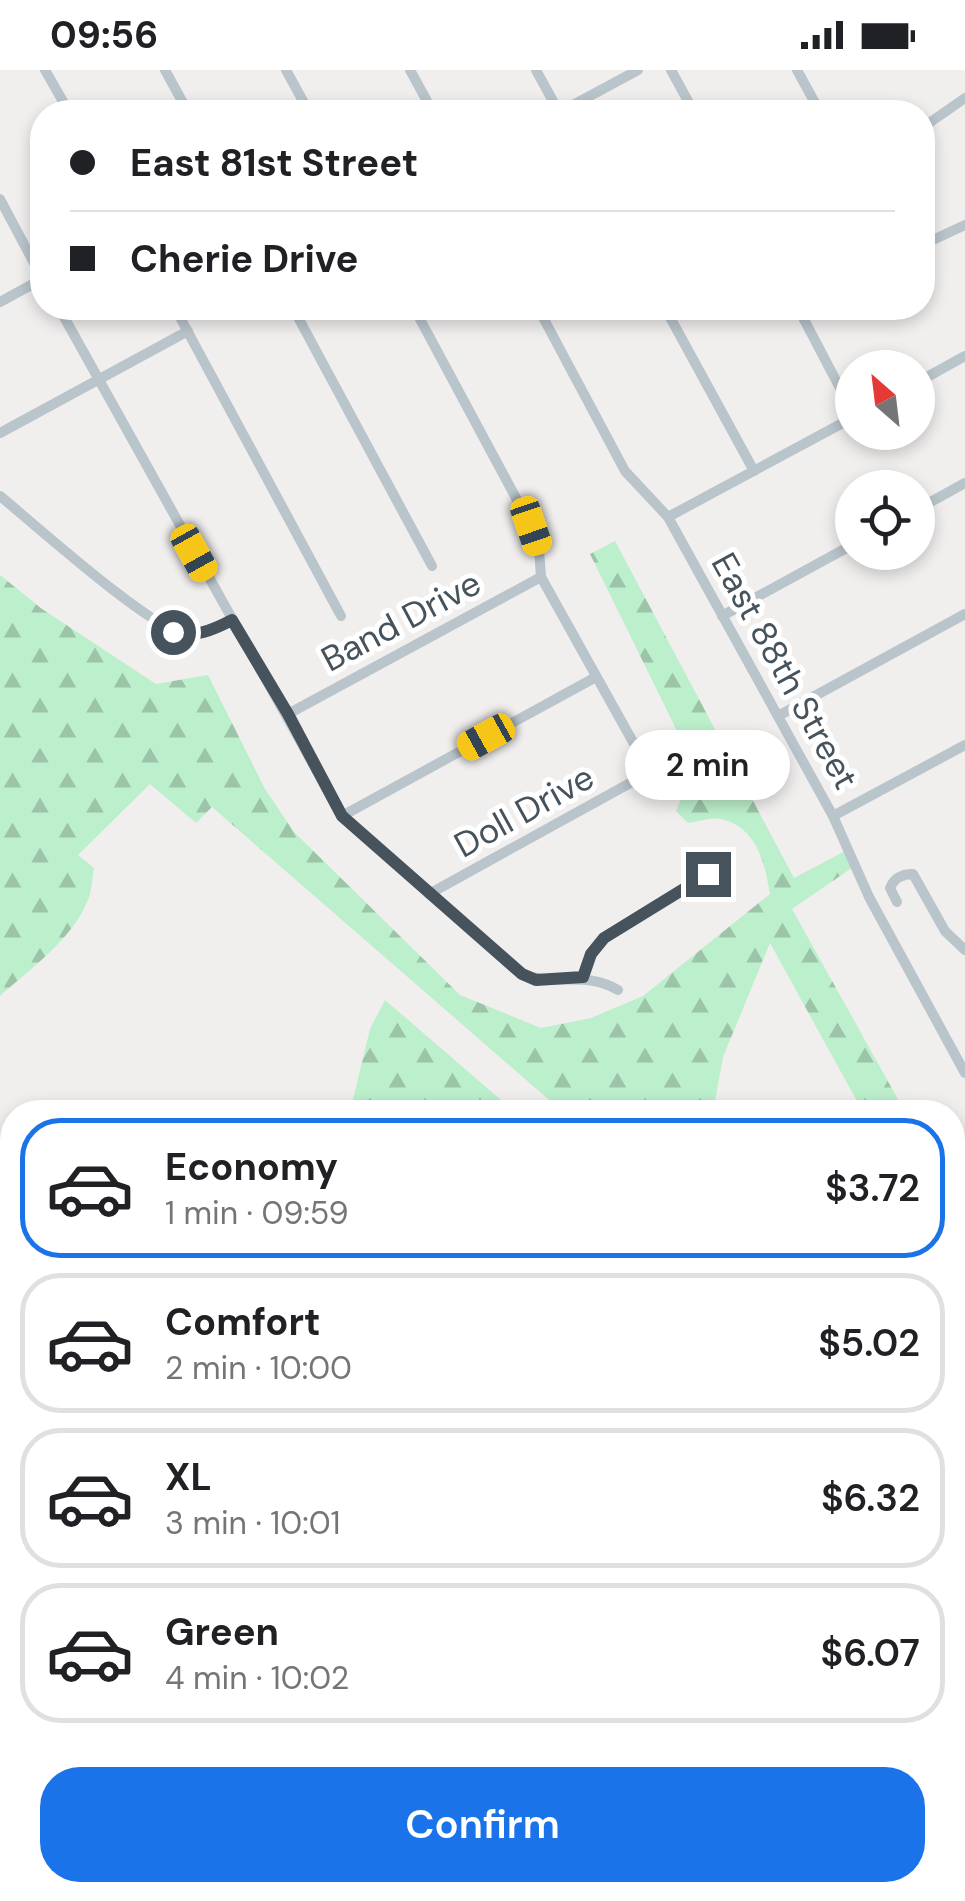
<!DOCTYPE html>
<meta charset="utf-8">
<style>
:root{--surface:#fff;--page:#f6f6f6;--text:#202124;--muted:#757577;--line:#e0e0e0;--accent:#1a73e8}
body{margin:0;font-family:"DM Sans",sans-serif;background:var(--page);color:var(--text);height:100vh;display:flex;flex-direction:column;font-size:38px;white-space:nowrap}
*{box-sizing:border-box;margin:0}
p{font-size:32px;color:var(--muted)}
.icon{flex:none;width:55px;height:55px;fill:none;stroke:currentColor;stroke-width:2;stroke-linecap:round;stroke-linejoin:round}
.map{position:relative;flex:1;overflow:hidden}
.side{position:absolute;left:0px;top:1030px;width:965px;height:802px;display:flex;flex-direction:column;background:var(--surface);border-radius:40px 40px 0 0;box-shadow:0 5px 15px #0003}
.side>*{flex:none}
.top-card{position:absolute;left:30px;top:30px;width:905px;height:220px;border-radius:40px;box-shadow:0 5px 15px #0003;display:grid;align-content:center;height:220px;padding:0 40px;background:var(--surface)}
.needle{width:65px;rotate:332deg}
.buttons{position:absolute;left:835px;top:280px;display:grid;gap:20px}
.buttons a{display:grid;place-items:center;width:100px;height:100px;border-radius:50%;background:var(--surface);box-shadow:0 5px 15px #0003;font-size:50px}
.end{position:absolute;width:45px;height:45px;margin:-22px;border:12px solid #46535c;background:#fff;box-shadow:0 0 0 5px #fff}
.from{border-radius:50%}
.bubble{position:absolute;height:70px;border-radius:35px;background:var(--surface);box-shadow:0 5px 15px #0003;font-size:32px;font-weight:600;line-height:70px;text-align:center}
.car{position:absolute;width:30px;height:60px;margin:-30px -15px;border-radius:12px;box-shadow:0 0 8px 2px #0007;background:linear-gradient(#f5c518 24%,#345 0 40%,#f5c518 0 76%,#345 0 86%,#f5c518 0)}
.top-card b{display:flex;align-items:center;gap:35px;height:95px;font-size:38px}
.top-card b+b{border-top:2px solid var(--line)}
.top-card i{width:25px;height:25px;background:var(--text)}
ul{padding:18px 0 0;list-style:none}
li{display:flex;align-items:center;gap:30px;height:140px;margin:0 20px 15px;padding:0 20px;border:5px solid var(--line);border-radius:40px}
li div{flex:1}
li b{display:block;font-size:38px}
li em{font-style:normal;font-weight:600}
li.selected{border-color:var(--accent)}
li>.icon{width:90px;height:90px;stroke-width:1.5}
.action{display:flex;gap:20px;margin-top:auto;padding:20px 40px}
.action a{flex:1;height:115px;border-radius:40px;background:var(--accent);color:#fff;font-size:40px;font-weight:600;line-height:115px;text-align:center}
.status{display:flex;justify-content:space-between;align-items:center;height:70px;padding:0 50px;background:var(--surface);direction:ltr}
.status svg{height:28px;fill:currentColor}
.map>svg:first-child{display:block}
.forest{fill:url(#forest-firs)}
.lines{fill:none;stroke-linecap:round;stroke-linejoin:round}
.stream{stroke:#89dfec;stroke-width:2.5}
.minor{stroke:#b9c4cb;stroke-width:10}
.major{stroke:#adc0cd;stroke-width:12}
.route{stroke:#46535c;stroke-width:12}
.labels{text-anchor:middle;stroke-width:10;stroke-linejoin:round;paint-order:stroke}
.street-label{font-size:35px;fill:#46535c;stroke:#fff}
</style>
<div class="status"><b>09:56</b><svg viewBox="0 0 49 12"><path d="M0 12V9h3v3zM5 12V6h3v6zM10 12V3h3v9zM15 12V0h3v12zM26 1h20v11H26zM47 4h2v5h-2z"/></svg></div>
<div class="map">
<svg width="965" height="1831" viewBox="0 0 965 1831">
<defs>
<pattern id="forest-firs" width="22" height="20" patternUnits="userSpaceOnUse" patternTransform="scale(2.5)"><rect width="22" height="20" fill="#bcefcb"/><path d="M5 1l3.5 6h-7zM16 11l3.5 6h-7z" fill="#9bc4a8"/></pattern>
</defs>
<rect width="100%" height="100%" fill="#f1eeee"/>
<g class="forest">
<path d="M 615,471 L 794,808 L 849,779 L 856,795 L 792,839 L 905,1042 L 863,1042 L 770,873 L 723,987 L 713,1042 L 563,1042 L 212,737 L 196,753 L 150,714 L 78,785 L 94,798 C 92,808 92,821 88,830 C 72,870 31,898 0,926 L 0,505 L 42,539 L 156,614 L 208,605 L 265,719 L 294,762 L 460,925 L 541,958 L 591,948 L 643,926 L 770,824 C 765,794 757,756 720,749 C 711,747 697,752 688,753 L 676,741 L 689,711 L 683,673 L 590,484 Z"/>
<polygon points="385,930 515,1042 350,1042 370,959"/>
<polygon points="953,1127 965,1150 965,1391 952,1380"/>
<polygon points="952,1426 965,1437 965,1549 953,1551"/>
<polygon points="965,1751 965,1831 930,1831 924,1820 952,1820 953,1763"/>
</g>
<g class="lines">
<polyline class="stream" points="0,1767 12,1767"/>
<g class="minor">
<polyline points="45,0 69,42"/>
<polyline points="165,0 188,42"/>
<polyline points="286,0 309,42"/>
<polyline points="410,0 433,42"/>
<polyline points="536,0 559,42"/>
<polyline points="671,0 694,42"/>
<polyline points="797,0 820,42"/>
<polyline points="560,42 638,0"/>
<polyline points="922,58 965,28"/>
<polyline points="0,129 42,208"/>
<polyline points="922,175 965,155"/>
<polyline points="0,232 42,209"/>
<path d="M 59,238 L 342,746 L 521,904 C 556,917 584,900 618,920"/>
<polyline points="175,238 341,546"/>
<polyline points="293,238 432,496"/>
<polyline points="414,238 531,456 539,479 541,507 643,690 643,703 632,712 429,824"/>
<polyline points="538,238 625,401 668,447 833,746 869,827 965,1003"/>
<polyline points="665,238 754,401"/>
<polyline points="798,238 852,341"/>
<polyline points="180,247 197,238"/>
<polyline points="918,312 965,286"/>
<polyline points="0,363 188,261"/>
<path d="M 0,426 C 32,452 156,564 188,565 C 204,566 218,557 232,550"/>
<polyline points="918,439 965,413"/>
<polyline points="668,447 852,348"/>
<polyline points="722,546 852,475"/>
<polyline points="288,644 541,507"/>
<polyline points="778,646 965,544"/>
<polyline points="342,746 596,607"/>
<polyline points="833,746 965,675"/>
<path d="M 897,832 L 890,818 C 894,808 902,804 913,804 L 945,861 L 965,880"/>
<polyline points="583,907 591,885 604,868 708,804"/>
<polyline points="150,1820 192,1831"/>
<polyline points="4,1831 80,1820"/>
</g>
<g class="major">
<polyline points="952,1529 965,1511"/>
<polyline points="714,1831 725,1820"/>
</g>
</g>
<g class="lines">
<path class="route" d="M 173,562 C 196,567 211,561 232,550 L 288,644 L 342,746 L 522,904 L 536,910 L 583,907 L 591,884 L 604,868 L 708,804"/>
</g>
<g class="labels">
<g class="street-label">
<text transform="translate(401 551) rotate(-28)" y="12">Band Drive</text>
<text transform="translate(785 601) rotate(61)" y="12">East 88th Street</text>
<text transform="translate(524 741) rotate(-29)" y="12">Doll Drive</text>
</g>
</g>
</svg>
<div class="buttons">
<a><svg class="needle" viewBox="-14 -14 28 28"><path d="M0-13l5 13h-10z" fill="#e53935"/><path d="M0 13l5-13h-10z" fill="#757577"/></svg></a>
<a><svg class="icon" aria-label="locate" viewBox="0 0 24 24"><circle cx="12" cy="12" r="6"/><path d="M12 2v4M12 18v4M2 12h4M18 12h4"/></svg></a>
</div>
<i class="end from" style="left:173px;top:562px"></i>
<i class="end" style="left:708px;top:804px"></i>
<div class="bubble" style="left:625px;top:660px;width:165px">2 min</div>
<i class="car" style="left:531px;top:456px;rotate:161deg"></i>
<i class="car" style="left:194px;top:483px;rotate:151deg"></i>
<i class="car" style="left:486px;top:667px;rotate:241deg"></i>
<div class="top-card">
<b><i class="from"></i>East 81st Street</b>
<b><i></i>Cherie Drive</b>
</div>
<section class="side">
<ul>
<li class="selected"><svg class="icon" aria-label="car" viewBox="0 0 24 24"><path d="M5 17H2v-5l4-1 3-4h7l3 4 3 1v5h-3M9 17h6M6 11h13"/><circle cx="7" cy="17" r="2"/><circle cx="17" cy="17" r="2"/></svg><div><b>Economy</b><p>1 min · 09:59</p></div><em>$3.72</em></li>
<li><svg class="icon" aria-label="car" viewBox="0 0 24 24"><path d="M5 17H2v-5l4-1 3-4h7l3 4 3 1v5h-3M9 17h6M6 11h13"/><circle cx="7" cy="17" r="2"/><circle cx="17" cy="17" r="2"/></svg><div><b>Comfort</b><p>2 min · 10:00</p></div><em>$5.02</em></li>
<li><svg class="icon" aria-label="car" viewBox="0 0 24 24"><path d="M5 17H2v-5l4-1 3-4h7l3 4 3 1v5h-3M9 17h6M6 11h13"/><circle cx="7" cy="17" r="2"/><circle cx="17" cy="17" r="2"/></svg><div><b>XL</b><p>3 min · 10:01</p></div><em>$6.32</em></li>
<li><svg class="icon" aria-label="car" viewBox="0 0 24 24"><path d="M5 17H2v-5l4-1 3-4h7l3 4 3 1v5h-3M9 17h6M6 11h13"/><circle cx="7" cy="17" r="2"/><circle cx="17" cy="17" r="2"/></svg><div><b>Green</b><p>4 min · 10:02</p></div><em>$6.07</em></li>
</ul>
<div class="action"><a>Confirm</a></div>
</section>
</div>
